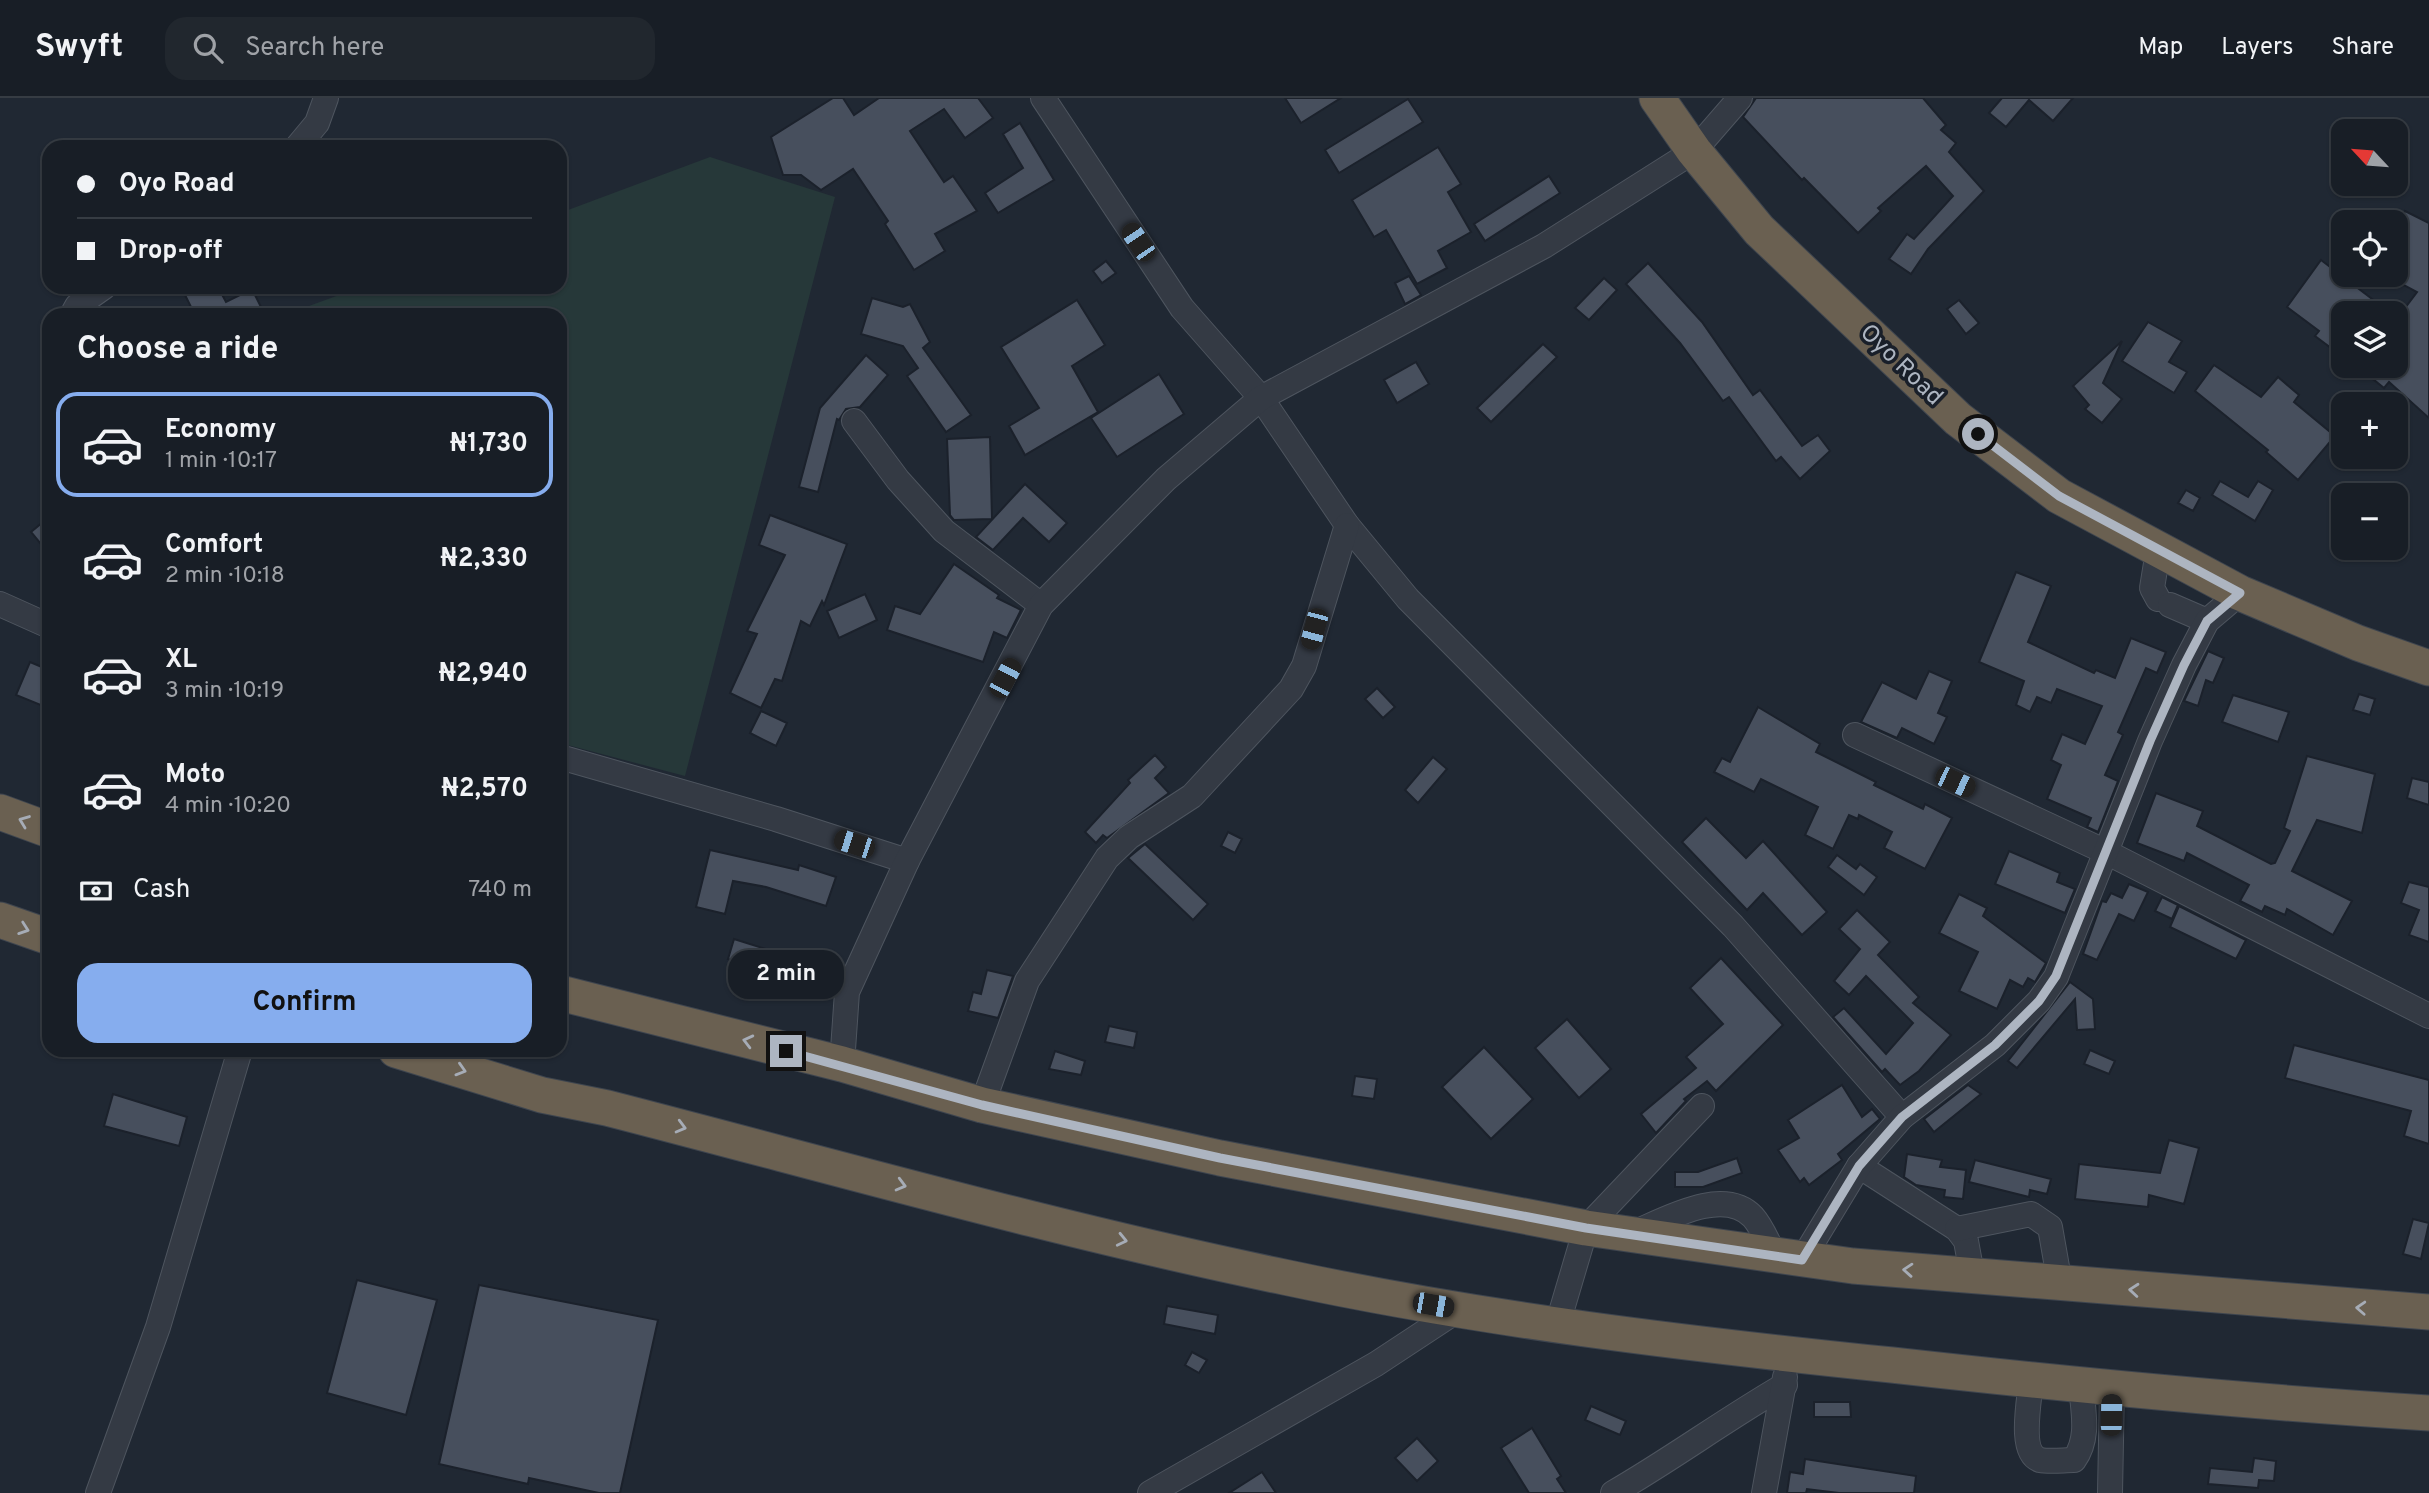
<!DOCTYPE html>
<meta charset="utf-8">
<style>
:root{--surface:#181e26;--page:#21272e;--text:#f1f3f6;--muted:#9fa2a7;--line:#363c43;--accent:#86adee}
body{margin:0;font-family:Overpass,sans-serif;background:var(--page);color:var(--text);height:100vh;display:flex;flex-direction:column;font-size:26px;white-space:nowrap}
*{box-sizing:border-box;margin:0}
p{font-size:23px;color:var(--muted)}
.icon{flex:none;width:38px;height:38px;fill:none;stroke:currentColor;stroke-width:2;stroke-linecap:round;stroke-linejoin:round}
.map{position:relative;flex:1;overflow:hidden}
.details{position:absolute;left:42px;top:210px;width:525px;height:749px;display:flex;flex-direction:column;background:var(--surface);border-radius:21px;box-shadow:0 2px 5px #0004,0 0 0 2px var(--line)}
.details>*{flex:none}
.guide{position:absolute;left:42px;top:42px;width:525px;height:154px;border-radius:21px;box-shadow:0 2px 5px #0004,0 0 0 2px var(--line);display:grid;align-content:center;height:154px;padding:0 35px;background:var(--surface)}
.needle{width:46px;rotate:296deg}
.tools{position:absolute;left:2331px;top:21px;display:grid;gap:14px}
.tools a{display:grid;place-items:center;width:77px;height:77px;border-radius:14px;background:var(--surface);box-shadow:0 2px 5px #0004,0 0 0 2px var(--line);font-size:35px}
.end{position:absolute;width:32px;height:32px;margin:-16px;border:9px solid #adb5c1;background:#111;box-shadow:0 0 0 4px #111}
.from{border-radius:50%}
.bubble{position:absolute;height:49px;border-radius:21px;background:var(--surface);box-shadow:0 2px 5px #0004,0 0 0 2px var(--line);font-size:23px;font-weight:700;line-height:49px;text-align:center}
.car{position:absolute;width:21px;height:42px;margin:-21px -10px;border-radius:9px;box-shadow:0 0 5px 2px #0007;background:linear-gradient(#222 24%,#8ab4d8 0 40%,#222 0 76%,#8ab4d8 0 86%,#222 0)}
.guide b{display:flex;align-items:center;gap:24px;height:66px;font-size:26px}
.guide b+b{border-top:2px solid var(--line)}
.guide i{width:18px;height:18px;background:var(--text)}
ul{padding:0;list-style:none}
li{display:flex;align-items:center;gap:21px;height:105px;margin:0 14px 10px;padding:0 21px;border:4px solid transparent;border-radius:21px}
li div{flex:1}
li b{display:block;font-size:26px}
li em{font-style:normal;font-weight:700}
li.on{border-color:var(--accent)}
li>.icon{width:63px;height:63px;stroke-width:1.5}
h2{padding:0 35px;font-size:32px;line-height:84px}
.pay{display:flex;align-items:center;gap:18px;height:77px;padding:0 35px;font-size:26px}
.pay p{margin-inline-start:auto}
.button{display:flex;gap:14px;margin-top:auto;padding:14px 35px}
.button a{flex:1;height:80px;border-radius:21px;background:var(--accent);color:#111;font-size:28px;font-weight:700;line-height:80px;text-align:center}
header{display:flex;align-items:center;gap:42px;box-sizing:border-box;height:98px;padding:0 35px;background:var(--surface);border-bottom:2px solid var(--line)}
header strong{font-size:33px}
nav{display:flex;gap:38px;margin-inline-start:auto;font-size:24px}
.search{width:490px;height:63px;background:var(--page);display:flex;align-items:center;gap:18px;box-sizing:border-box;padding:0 24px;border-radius:21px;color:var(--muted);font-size:26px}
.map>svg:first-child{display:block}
.green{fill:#263839}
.building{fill:#474f5d;stroke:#1b212b;stroke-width:2}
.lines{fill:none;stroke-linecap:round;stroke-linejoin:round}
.minor-casing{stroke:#4e555f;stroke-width:26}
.highway-casing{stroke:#3e454f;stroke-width:37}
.minor{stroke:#343a44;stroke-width:24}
.highway{stroke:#6a6051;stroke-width:35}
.oneway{stroke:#a6acb6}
.route{stroke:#adb5c1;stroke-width:9}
.labels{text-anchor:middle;stroke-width:7;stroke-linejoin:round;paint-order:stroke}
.street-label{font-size:24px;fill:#adb5c1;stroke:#191f29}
</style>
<header>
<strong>Swyft</strong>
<div class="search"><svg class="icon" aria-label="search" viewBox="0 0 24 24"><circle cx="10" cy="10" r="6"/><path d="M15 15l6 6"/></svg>Search here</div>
<nav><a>Map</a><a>Layers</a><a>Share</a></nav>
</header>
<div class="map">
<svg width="2429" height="1395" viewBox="0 0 2429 1395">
<rect width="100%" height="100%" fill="#202833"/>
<polygon class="green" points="710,59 835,99 685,678 560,645 560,217 307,217 309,208 361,189 560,189 560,115"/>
<g class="building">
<polygon points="833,0 843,0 854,17 879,0 978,0 993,20 965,40 944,11 910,33 944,84 953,78 977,113 935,136 945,153 914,172 885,126 888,123 853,71 821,92 801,77 783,77 771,39"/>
<polygon points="1285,0 1341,0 1301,25"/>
<polygon points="1756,0 1923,0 1946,27 1941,32 1956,45 1949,54 1984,93 1928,151 1911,176 1889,161 1907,136 1914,141 1953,98 1926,68 1878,110 1881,113 1858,135 1804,80 1802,82 1743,19"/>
<polygon points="2002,0 2073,0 2053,23 2029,2 2006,29 1989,15"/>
<polygon points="1408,1 1423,24 1339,75 1325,52"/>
<polygon points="1020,25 1054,82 998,115 985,95 1023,70 1003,36"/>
<polygon points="1438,49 1461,86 1448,94 1471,134 1438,153 1447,170 1417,186 1386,132 1374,139 1352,102"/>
<polygon points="1549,78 1560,95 1485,143 1474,126"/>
<polygon points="2405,113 2429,125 2429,320 2389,284 2384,290 2357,268 2396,268 2396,222 2417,194 2396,183 2396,131"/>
<polygon points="2321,162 2376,204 2368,215 2343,215 2343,259 2315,238 2319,233 2287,209"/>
<polygon points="1106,163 1116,175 1102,185 1093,173"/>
<polygon points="1648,165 1702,224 1753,297 1760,292 1802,348 1818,337 1830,353 1800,381 1781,359 1776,363 1729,299 1723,303 1680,245 1626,186"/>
<polygon points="1409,178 1421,197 1405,206 1395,185"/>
<polygon points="1604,180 1617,192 1589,222 1575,210"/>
<polygon points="181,189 218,189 226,204 252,191 265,217 195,217"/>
<polygon points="872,200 903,209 910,206 930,244 923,250 971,317 946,334 907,278 918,270 903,248 861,236"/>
<polygon points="1077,202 1105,247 1072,268 1098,314 1025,357 1009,328 1039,310 1001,249"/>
<polygon points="1959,202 1979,225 1966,236 1947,211"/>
<polygon points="2148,224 2182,243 2169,264 2187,274 2174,295 2122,263"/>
<polygon points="2122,243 2103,285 2122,301 2102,325 2085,311 2089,307 2073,288"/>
<polygon points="1543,246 1557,259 1491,324 1477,310"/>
<polygon points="866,257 888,277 860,309 846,311 839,322 837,321 818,394 799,389 820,310"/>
<polygon points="1416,264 1429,286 1397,305 1384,282"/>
<polygon points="2214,267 2261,299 2278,279 2299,297 2294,304 2335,338 2298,382 2266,354 2268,352 2195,293"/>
<polygon points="1159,276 1184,316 1117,359 1091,320"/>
<polygon points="990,339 992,421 954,422 950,417 947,341"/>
<polygon points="2220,383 2248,399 2258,383 2273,392 2255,423 2212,397"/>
<polygon points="1025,386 1067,425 1049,444 1023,420 993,452 976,439"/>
<polygon points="2186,392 2200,400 2193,413 2178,405"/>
<polygon points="770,417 847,446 824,507 822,503 810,528 801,523 782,583 775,581 761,610 730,595 757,536 747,533 785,457 759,447"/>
<polygon points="49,419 49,456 31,434"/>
<polygon points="954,466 999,497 997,500 1021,512 1007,540 994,534 983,564 887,532 895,508 920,516"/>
<polygon points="2016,474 2051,488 2028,544 2094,575 2096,572 2115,580 2131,540 2166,554 2157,575 2146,570 2118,634 2123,637 2105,677 2118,683 2098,734 2087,729 2091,720 2047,701 2061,667 2051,662 2062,636 2085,646 2102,608 2057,591 2051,605 2037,599 2030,614 2016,607 2024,583 1979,564"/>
<polygon points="865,496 877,522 839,540 827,513"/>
<polygon points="2208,553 2224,560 2213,585 2206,582 2198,608 2184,603"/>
<polygon points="30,564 49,572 49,592 43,608 16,597"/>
<polygon points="1929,573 1952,583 1938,615 1947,619 1934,646 1902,630 1897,640 1861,624 1882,584 1916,601"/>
<polygon points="1377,590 1395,609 1383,620 1365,601"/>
<polygon points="2359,596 2375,601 2370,617 2353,612"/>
<polygon points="2233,597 2289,614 2278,644 2222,624"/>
<polygon points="1758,609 1820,646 1816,654 1876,684 1874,687 1923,711 1925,706 1952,720 1925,771 1884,750 1892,734 1859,717 1858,721 1849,717 1833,751 1805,737 1818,709 1761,681 1754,694 1714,674 1722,660 1730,664"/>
<polygon points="761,613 787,625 776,648 750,635"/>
<polygon points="1155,657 1166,669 1155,680 1169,695 1107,740 1103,737 1096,745 1085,734 1130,685 1128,682"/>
<polygon points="2307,658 2375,676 2362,735 2317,722 2292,773 2352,803 2333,837 2287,811 2285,817 2265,808 2262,814 2240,803 2249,787 2187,755 2184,763 2137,745 2156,695 2203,713 2197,728 2271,766 2275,765 2290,733 2284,730"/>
<polygon points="1433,659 1447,671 1418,705 1405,692"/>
<polygon points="2412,680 2429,684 2429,707 2407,700"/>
<polygon points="1706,720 1746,760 1763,743 1827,814 1802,837 1763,795 1747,812 1682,744"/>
<polygon points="1228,734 1242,741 1235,755 1221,748"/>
<polygon points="1145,746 1208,806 1193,822 1128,760"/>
<polygon points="710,752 798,772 799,767 836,779 826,808 766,789 733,783 725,816 696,809"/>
<polygon points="2009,753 2060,775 2057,784 2075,791 2065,815 1995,786"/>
<polygon points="1837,757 1856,771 1860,766 1877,779 1864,797 1828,769"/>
<polygon points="2409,784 2429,789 2429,844 2409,837 2419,812 2401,805"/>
<polygon points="2129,786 2148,794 2134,823 2119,816 2097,862 2083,856 2102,803 2106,804 2111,795 2122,800"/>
<polygon points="1959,796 1987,810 1983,818 2046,865 2035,884 2028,880 2023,889 2010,882 1997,911 1959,893 1978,854 1939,835"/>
<polygon points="2162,799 2178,807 2172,821 2155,813"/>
<polygon points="2179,808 2246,842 2236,861 2170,829"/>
<polygon points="1857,812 1890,844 1878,857 1919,899 1913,905 1951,937 1919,973 1900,987 1885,971 1882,974 1833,919 1844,910 1886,956 1913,925 1866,878 1849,897 1834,883 1860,851 1839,831"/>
<polygon points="734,841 829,871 823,890 728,861"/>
<polygon points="1721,860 1783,927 1716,993 1707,983 1684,1001 1686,1003 1656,1035 1641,1016 1696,970 1686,959 1723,926 1690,890"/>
<polygon points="987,872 1013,878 998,920 968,913 973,894 981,896"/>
<polygon points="2070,884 2093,901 2095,931 2077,932 2075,901 2017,970 2008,963"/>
<polygon points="1567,921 1611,971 1579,1000 1535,950"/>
<polygon points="1109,928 1137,934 1134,950 1105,944"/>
<polygon points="2294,947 2429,982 2429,1046 2404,1038 2411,1013 2285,980"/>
<polygon points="1484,949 1533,1001 1491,1041 1442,989"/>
<polygon points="2090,952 2115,963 2109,976 2084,966"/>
<polygon points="1055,953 1085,963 1081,977 1049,971"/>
<polygon points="1355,978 1377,981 1374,1001 1352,998"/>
<polygon points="1842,987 1862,1019 1872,1011 1880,1021 1838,1056 1842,1062 1809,1087 1804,1080 1800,1084 1778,1052 1799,1040 1788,1022"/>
<polygon points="1968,987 1981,996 1934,1034 1924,1021"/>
<polygon points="113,996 187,1019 179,1048 104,1028"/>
<polygon points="2169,1042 2199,1050 2184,1106 2149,1097 2148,1109 2075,1101 2079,1066 2160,1075"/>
<polygon points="1907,1056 1942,1062 1940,1069 1966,1072 1963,1101 1944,1099 1945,1092 1916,1087 1904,1079"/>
<polygon points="1737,1060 1742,1075 1703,1089 1675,1089 1675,1074 1698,1074"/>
<polygon points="1975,1062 2051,1081 2047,1096 2030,1092 2029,1099 1969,1084"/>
<polygon points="2413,1121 2429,1125 2421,1161 2403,1156"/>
<polygon points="357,1182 437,1202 406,1317 327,1295"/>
<polygon points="479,1187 658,1222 620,1395 599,1395 529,1380 528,1386 439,1366"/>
<polygon points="1167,1208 1218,1217 1215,1236 1164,1226"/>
<polygon points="1192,1254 1207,1262 1199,1275 1185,1267"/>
<polygon points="1814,1304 1850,1304 1851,1319 1814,1319"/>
<polygon points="1591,1308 1626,1323 1620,1337 1585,1322"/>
<polygon points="1532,1330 1561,1378 1557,1381 1566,1395 1529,1395 1501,1350"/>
<polygon points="1417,1340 1438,1363 1417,1383 1395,1360"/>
<polygon points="2254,1360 2276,1363 2274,1383 2259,1382 2258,1390 2208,1386 2210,1370 2252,1374"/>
<polygon points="1805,1361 1916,1378 1914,1395 1839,1395 1807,1391 1806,1395 1787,1395 1790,1374 1803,1376"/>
<polygon points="1262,1374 1276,1395 1229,1395"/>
</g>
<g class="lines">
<g class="minor-casing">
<g id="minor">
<polyline points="1043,0 1182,210 1261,300 1347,427 1408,501 1733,828 1902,1019"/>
<polyline points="297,49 317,25 326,0"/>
<polyline points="72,217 77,208 104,189"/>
<polyline points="854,323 898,382 944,433 1041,507"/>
<polyline points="2158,453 2152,490 2158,501"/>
<polyline points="0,506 49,528"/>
<polyline points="2170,507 2207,523"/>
<polyline points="1855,637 2106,754 2429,918"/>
<polyline points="560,659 776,721 907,763"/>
<polyline points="842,966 847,894 907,763 1041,507 1166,381 1261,300 1544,148 1694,53 1740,0"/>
<polyline points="982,1007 1027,883 1107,760 1129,739 1192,698 1291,591 1304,568 1347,427"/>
<polyline points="1859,1068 1957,1131 1966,1143 1972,1176"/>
<polyline points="1957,1131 2031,1116 2050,1129 2060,1186"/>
<path d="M 1631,1136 C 1663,1123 1723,1087 1753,1119 C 1762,1129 1768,1145 1775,1157"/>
<polyline points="1802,1162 1859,1068 1902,1019 1995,947 2039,903 2056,879 2150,643 2184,567 2207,523 2240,495"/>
<polyline points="1557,1228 1586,1130 1702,1008"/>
<path d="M 2031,1282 C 2030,1300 2018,1355 2040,1362 C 2050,1364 2064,1362 2074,1362 C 2090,1340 2083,1313 2081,1288"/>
<polyline points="98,1395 158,1229 240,952"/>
<polyline points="1150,1395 1376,1266 1458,1212"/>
<path d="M 1613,1395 C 1672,1361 1726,1321 1785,1287"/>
<polyline points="1764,1395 1785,1279"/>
<polyline points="2110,1395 2112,1291"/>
</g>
</g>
<g class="highway-casing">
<g id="highway">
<polyline points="1657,0 1694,53 1759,132 1958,321 2059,398 2240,495 2358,545 2429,570"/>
<polyline points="0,714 49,732"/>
<polyline points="0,822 49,839"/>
<polyline points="560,895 842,966 982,1007 1220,1060 1586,1130 1853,1168 2429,1214"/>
<path d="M 396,952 L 542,997 L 607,1010 C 832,1068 1056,1132 1284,1179 C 1485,1222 1688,1246 1892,1267 C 2071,1287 2249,1304 2429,1315"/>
</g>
</g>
<use href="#minor" class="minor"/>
<use href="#highway" class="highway"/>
</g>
<defs><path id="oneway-chevron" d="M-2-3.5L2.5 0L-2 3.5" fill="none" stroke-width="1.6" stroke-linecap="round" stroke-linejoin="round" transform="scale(1.75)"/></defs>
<g class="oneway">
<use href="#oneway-chevron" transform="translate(24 723) rotate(-159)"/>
<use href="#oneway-chevron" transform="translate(24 831) rotate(19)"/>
<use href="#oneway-chevron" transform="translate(748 943) rotate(-166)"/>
<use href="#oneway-chevron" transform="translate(461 972) rotate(17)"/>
<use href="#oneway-chevron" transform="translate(681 1029) rotate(15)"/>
<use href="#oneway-chevron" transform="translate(901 1087) rotate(15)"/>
<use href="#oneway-chevron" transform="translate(1122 1142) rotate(13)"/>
<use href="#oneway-chevron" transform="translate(1908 1172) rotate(-176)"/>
<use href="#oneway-chevron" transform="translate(2134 1192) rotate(-175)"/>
<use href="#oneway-chevron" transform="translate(2361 1210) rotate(-177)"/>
</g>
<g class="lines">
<polyline class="route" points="786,953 982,1007 1220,1060 1586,1130 1802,1162 1859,1068 1902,1019 1995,947 2039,903 2056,878 2150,643 2184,567 2207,523 2240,495 2059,398 1978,336"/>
</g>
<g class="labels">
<g class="street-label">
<text transform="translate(1902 266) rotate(44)" y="8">Oyo Road</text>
</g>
</g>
</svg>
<div class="tools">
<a><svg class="needle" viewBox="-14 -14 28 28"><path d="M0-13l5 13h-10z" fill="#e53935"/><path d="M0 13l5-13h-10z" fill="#9fa2a7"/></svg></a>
<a><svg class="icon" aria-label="locate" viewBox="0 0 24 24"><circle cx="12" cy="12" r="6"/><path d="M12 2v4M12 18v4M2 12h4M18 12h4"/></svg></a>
<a><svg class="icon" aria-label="layers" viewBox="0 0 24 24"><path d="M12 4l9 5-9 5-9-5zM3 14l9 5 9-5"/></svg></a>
<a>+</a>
<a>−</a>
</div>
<i class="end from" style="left:1978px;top:336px"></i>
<i class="end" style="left:786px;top:953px"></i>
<div class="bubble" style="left:728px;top:852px;width:116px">2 min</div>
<i class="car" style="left:1138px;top:144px;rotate:326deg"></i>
<i class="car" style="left:1314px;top:531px;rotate:195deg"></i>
<i class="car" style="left:1005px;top:580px;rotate:28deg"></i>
<i class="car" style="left:1955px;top:684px;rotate:115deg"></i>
<i class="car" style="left:854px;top:746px;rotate:288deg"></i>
<i class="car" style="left:1433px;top:1207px;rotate:100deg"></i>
<i class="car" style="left:2111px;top:1317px;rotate:1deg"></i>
<div class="guide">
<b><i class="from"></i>Oyo Road</b>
<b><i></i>Drop-off</b>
</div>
<section class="details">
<h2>Choose a ride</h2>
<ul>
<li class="on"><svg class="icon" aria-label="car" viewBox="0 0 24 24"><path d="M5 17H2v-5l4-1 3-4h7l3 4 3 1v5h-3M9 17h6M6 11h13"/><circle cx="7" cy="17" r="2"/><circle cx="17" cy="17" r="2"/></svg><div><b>Economy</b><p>1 min · 10:17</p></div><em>₦1,730</em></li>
<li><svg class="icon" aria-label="car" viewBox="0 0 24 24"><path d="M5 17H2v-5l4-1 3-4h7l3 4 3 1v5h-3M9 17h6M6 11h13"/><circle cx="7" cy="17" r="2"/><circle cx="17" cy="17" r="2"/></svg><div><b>Comfort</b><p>2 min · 10:18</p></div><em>₦2,330</em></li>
<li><svg class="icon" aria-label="car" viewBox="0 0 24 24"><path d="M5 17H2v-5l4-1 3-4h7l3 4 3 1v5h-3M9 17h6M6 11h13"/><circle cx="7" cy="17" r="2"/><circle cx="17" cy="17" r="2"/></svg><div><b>XL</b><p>3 min · 10:19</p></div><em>₦2,940</em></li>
<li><svg class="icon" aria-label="car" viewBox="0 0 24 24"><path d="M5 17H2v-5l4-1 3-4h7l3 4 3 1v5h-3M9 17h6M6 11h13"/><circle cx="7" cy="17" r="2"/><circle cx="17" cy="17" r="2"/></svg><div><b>Moto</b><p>4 min · 10:20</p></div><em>₦2,570</em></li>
</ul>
<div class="pay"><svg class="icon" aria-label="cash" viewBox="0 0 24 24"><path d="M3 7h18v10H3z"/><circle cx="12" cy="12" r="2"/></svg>Cash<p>740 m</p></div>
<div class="button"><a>Confirm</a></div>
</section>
</div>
